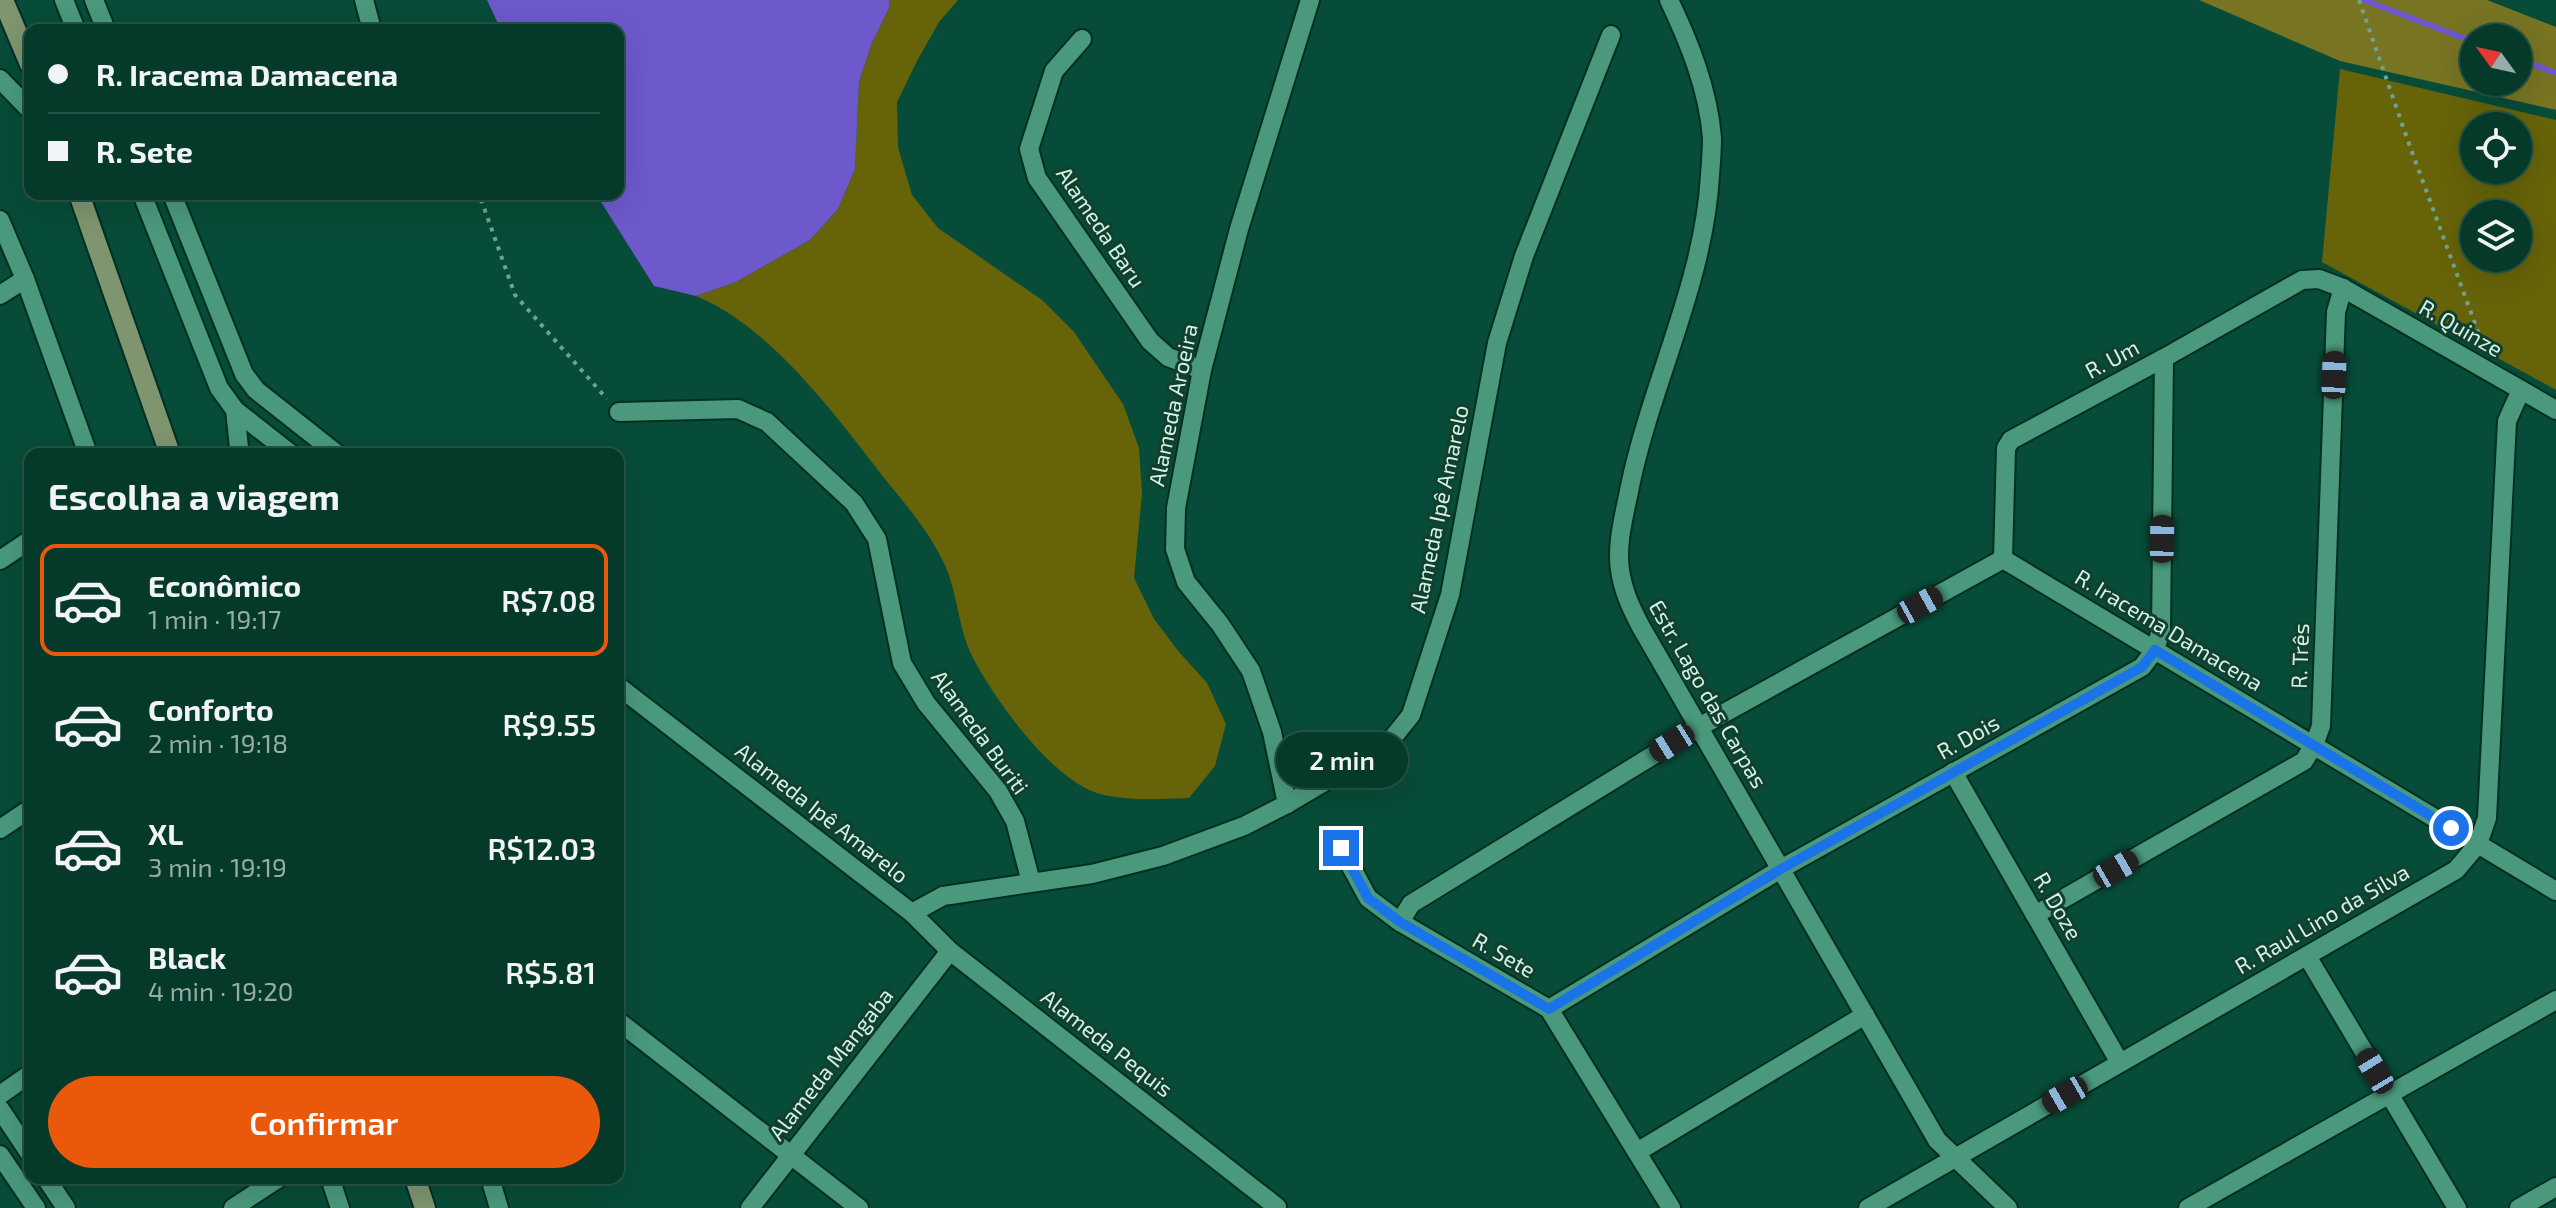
<!DOCTYPE html>
<html lang="pt">
<meta charset="utf-8">
<style>
:root{--surface:#05392a;--page:#134436;--text:#f1f3f6;--muted:#97aca8;--line:#265347;--accent:#ea580c}
body{margin:0;font-family:"Exo 2",sans-serif;background:var(--page);color:var(--text);height:100vh;display:flex;flex-direction:column;font-size:30px;white-space:nowrap}
*{box-sizing:border-box;margin:0}
p{font-size:26px;color:var(--muted)}
.icon{flex:none;width:44px;height:44px;fill:none;stroke:currentColor;stroke-width:2;stroke-linecap:round;stroke-linejoin:round}
.map{position:relative;flex:1;overflow:hidden}
.panel{position:absolute;left:24px;top:448px;width:600px;height:736px;display:flex;flex-direction:column;background:var(--surface);border-radius:16px;box-shadow:0 8px 32px #0002,0 0 0 2px var(--line)}
.panel>*{flex:none}
.top-card{position:absolute;left:24px;top:24px;width:600px;height:176px;border-radius:16px;box-shadow:0 8px 32px #0002,0 0 0 2px var(--line);display:grid;align-content:center;height:176px;padding:0 24px;background:var(--surface)}
.needle{width:52px;rotate:303deg}
.controls{position:absolute;left:2460px;top:24px;display:grid;gap:16px}
.controls a{display:grid;place-items:center;width:72px;height:72px;border-radius:50%;background:var(--surface);box-shadow:0 8px 32px #0002,0 0 0 2px var(--line);font-size:40px}
.end{position:absolute;width:36px;height:36px;margin:-18px;border:10px solid #1a73e8;background:#fff;box-shadow:0 0 0 4px #fff}
.from{border-radius:50%}
.bubble{position:absolute;height:56px;border-radius:28px;background:var(--surface);box-shadow:0 8px 32px #0002,0 0 0 2px var(--line);font-size:26px;font-weight:600;line-height:56px;text-align:center}
.car{position:absolute;width:24px;height:48px;margin:-24px -12px;border-radius:10px;box-shadow:0 0 6px 2px #0007;background:linear-gradient(#222 24%,#8ab4d8 0 40%,#222 0 76%,#8ab4d8 0 86%,#222 0)}
.top-card b{display:flex;align-items:center;gap:28px;height:76px;font-size:30px}
.top-card b+b{border-top:2px solid var(--line)}
.top-card i{width:20px;height:20px;background:var(--text)}
ul{padding:0;list-style:none}
li{display:flex;align-items:center;gap:24px;height:112px;margin:0 16px 12px;padding:0 8px;border:4px solid transparent;border-radius:16px}
li div{flex:1}
li b{display:block;font-size:30px}
li em{font-style:normal;font-weight:600}
li.current{border-color:var(--accent)}
li>.icon{width:72px;height:72px;stroke-width:1.5}
h2{padding:0 24px;font-size:36px;line-height:96px}
.action{display:flex;gap:16px;margin-top:auto;padding:16px 24px}
.action a{flex:1;height:92px;border-radius:48px;background:var(--accent);color:#fff;font-size:32px;font-weight:600;line-height:92px;text-align:center}
.map>svg:first-child{display:block}
.green{fill:#666309;fill-rule:evenodd}
.forest{fill:#777422;fill-rule:evenodd}
.water{fill:#6d59cb}
.lines{fill:none;stroke-linecap:round;stroke-linejoin:round}
.stream{stroke:#6d59cb;stroke-width:6}
.street-casing{stroke:#012f21;stroke-width:22}
.secondary-casing{stroke:#012f21;stroke-width:24}
.path{stroke:#6ea391;stroke-width:4;stroke-dasharray:4 6;stroke-linecap:butt}
.street{stroke:#4a997c;stroke-width:18}
.secondary{stroke:#7e9570;stroke-width:20}
.route{stroke:#1a73e8;stroke-width:10}
.labels{text-anchor:middle;stroke-width:6;stroke-linejoin:round;paint-order:stroke}
.street-label{font-size:22px;fill:#cff5e4;stroke:#133e30}
</style>
<div class="map">
<svg width="2556" height="1208" viewBox="0 0 2556 1208">
<rect width="100%" height="100%" fill="#074c38"/>
<g class="green">
<path d="M 889,0 L 958,0 L 939,22 L 917,61 L 897,102 L 898,147 L 912,195 L 938,228 L 1042,300 L 1074,332 L 1123,404 L 1139,448 L 1142,493 L 1134,578 L 1154,619 L 1179,652 L 1207,683 L 1226,724 L 1215,766 L 1189,798 C 1161,799 1132,801 1104,795 C 1055,785 995,700 973,658 C 959,631 958,598 947,570 C 930,529 898,497 871,461 C 826,403 765,324 696,296 L 736,282 L 810,240 L 838,209 L 855,169 L 859,82 L 872,43 L 890,6 Z"/>
<path d="M 2340,69 L 2556,120 L 2556,390 L 2322,262 ZM 2518,126 L 2518,170 L 2474,170 L 2474,126 ZM 2474,214 L 2518,214 L 2518,258 L 2474,258 Z"/>
</g>
<path class="forest" d="M 2199,0 L 2487,0 L 2556,27 L 2556,110 L 2340,61 ZM 2474,38 L 2518,38 L 2518,82 L 2474,82 Z"/>
<polygon class="water" points="487,0 889,0 890,6 872,43 859,82 855,169 838,209 810,240 736,282 696,296 654,286 596,194 618,194 618,30 501,30"/>
<g class="lines">
<g class="stream">
<polyline points="2364,0 2474,42"/>
<polyline points="2518,59 2556,73"/>
</g>
<g class="street-casing">
<g id="street">
<polyline points="64,0 76,30"/>
<polyline points="94,0 106,30"/>
<polyline points="364,0 372,30"/>
<path d="M 1669,0 C 1690,44 1708,89 1712,138 C 1712,150 1711,163 1710,175 C 1704,283 1652,381 1630,486 C 1625,513 1616,542 1620,570 C 1623,591 1631,608 1641,627 L 1937,1140 L 2008,1208"/>
<polyline points="1082,39 1054,71 1029,149 1037,178 1150,341 1168,357 1202,370"/>
<polyline points="0,79 30,110"/>
<polyline points="142,194 219,388 235,410 291,454"/>
<polyline points="172,194 244,374 256,390 337,454"/>
<polyline points="0,220 25,279 88,454"/>
<polyline points="0,295 25,279"/>
<polyline points="235,410 239,448 242,454"/>
<polyline points="619,412 738,409 767,422 854,503 877,539 902,663 926,703 998,791 1015,821 1031,882"/>
<polyline points="2003,559 2006,448 2011,440 2164,358 2302,280 2319,279 2343,288 2556,410"/>
<polyline points="2003,559 2556,891"/>
<polyline points="0,560 30,540"/>
<polyline points="618,686 912,913 950,951 1277,1207"/>
<polyline points="1953,772 2120,1063"/>
<polyline points="1287,804 1272,732 1251,671 1220,624 1186,582 1175,549 1176,508 1202,370 1239,229 1310,0"/>
<polyline points="0,829 30,809"/>
<polyline points="1341,848 1368,898 1400,922 1549,1009 1671,1208"/>
<polyline points="912,913 943,896 1092,874 1163,856 1244,826 1287,804 1387,745 1411,715 1450,595 1497,343 1524,256 1611,35"/>
<polyline points="2035,915 2304,761 2314,745 2321,726 2336,312 2343,288"/>
<polyline points="1400,922 1411,904 1699,727 2003,559"/>
<polyline points="2307,956 2457,1208"/>
<polyline points="1549,1009 1781,869 2142,667 2155,650 2161,630 2164,358"/>
<polyline points="618,1021 859,1208"/>
<polyline points="0,1095 30,1074"/>
<polyline points="0,1109 30,1154"/>
<polyline points="1637,1152 1865,1015"/>
<polyline points="0,1155 36,1208"/>
<polyline points="46,1178 66,1208"/>
<polyline points="330,1178 340,1208"/>
<polyline points="490,1178 499,1208"/>
<polyline points="233,1208 279,1178"/>
<polyline points="750,1208 950,951"/>
<polyline points="1868,1208 2456,870 2478,844 2487,818 2507,421 2521,390"/>
<polyline points="2188,1208 2556,1000"/>
<polyline points="2519,1208 2556,1187"/>
</g>
</g>
<g class="secondary-casing">
<g id="secondary">
<polyline points="3,0 30,64"/>
<polyline points="79,194 170,454"/>
<polyline points="415,1178 425,1208"/>
</g>
</g>
<g class="path">
<polyline points="2359,0 2408,141 2484,348"/>
<polyline points="472,194 482,202 515,295 607,399"/>
</g>
<use href="#street" class="street"/>
<use href="#secondary" class="secondary"/>
</g>
<g class="lines">
<polyline class="route" points="1341,848 1368,898 1400,922 1549,1009 1781,869 2142,667 2155,650 2451,828"/>
</g>
<g class="labels">
<g class="street-label">
<text transform="translate(1101 227) rotate(56)" y="8">Alameda Baru</text>
<text transform="translate(2461 328) rotate(30)" y="8">R. Quinze</text>
<text transform="translate(2112 359) rotate(-28)" y="8">R. Um</text>
<text transform="translate(1173 405) rotate(-78)" y="8">Alameda Aroeira</text>
<text transform="translate(1439 509) rotate(-78)" y="8">Alameda Ipê Amarelo</text>
<text transform="translate(2169 630) rotate(31)" y="8">R. Iracema Damacena</text>
<text transform="translate(2300 656) rotate(-88)" y="8">R. Três</text>
<text transform="translate(1708 694) rotate(60)" y="8">Estr. Lago das Carpas</text>
<text transform="translate(980 732) rotate(54)" y="8">Alameda Buriti</text>
<text transform="translate(1968 737) rotate(-29)" y="8">R. Dois</text>
<text transform="translate(822 813) rotate(38)" y="8">Alameda Ipê Amarelo</text>
<text transform="translate(2058 906) rotate(60)" y="8">R. Doze</text>
<text transform="translate(2322 919) rotate(-30)" y="8">R. Raul Lino da Silva</text>
<text transform="translate(1504 955) rotate(30)" y="8">R. Sete</text>
<text transform="translate(1107 1043) rotate(38)" y="8">Alameda Pequis</text>
<text transform="translate(831 1064) rotate(-52)" y="8">Alameda Mangaba</text>
</g>
</g>
</svg>
<div class="controls">
<a><svg class="needle" viewBox="-14 -14 28 28"><path d="M0-13l5 13h-10z" fill="#e53935"/><path d="M0 13l5-13h-10z" fill="#97aca8"/></svg></a>
<a><svg class="icon" aria-label="locate" viewBox="0 0 24 24"><circle cx="12" cy="12" r="6"/><path d="M12 2v4M12 18v4M2 12h4M18 12h4"/></svg></a>
<a><svg class="icon" aria-label="layers" viewBox="0 0 24 24"><path d="M12 4l9 5-9 5-9-5zM3 14l9 5 9-5"/></svg></a>
</div>
<i class="end from" style="left:2451px;top:828px"></i>
<i class="end" style="left:1341px;top:848px"></i>
<div class="bubble" style="left:1276px;top:732px;width:132px">2 min</div>
<i class="car" style="left:2334px;top:375px;rotate:2deg"></i>
<i class="car" style="left:2162px;top:539px;rotate:1deg"></i>
<i class="car" style="left:1920px;top:605px;rotate:61deg"></i>
<i class="car" style="left:1672px;top:743px;rotate:238deg"></i>
<i class="car" style="left:2116px;top:869px;rotate:60deg"></i>
<i class="car" style="left:2375px;top:1071px;rotate:329deg"></i>
<i class="car" style="left:2065px;top:1095px;rotate:240deg"></i>
<div class="top-card">
<b><i class="from"></i>R. Iracema Damacena</b>
<b><i></i>R. Sete</b>
</div>
<section class="panel">
<h2>Escolha a viagem</h2>
<ul>
<li class="current"><svg class="icon" aria-label="car" viewBox="0 0 24 24"><path d="M5 17H2v-5l4-1 3-4h7l3 4 3 1v5h-3M9 17h6M6 11h13"/><circle cx="7" cy="17" r="2"/><circle cx="17" cy="17" r="2"/></svg><div><b>Econômico</b><p>1 min · 19:17</p></div><em>R$7.08</em></li>
<li><svg class="icon" aria-label="car" viewBox="0 0 24 24"><path d="M5 17H2v-5l4-1 3-4h7l3 4 3 1v5h-3M9 17h6M6 11h13"/><circle cx="7" cy="17" r="2"/><circle cx="17" cy="17" r="2"/></svg><div><b>Conforto</b><p>2 min · 19:18</p></div><em>R$9.55</em></li>
<li><svg class="icon" aria-label="car" viewBox="0 0 24 24"><path d="M5 17H2v-5l4-1 3-4h7l3 4 3 1v5h-3M9 17h6M6 11h13"/><circle cx="7" cy="17" r="2"/><circle cx="17" cy="17" r="2"/></svg><div><b>XL</b><p>3 min · 19:19</p></div><em>R$12.03</em></li>
<li><svg class="icon" aria-label="car" viewBox="0 0 24 24"><path d="M5 17H2v-5l4-1 3-4h7l3 4 3 1v5h-3M9 17h6M6 11h13"/><circle cx="7" cy="17" r="2"/><circle cx="17" cy="17" r="2"/></svg><div><b>Black</b><p>4 min · 19:20</p></div><em>R$5.81</em></li>
</ul>
<div class="action"><a>Confirmar</a></div>
</section>
</div>
